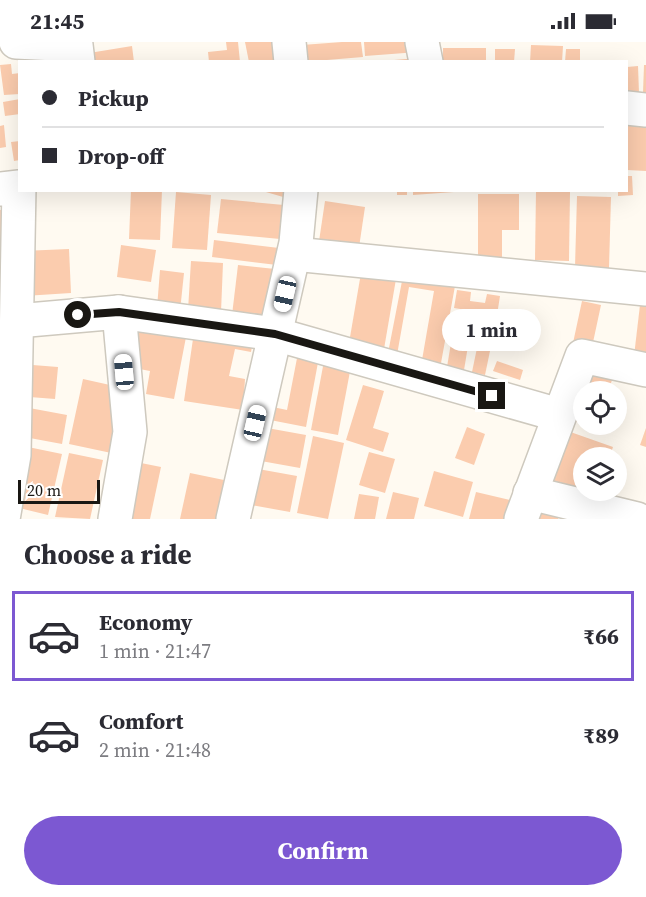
<!DOCTYPE html>
<meta charset="utf-8">
<style>
:root{--surface:#fff;--page:#f7f7f7;--text:#2b2b33;--muted:#7c7c81;--line:#e1e1e2;--accent:#7c58d2}
body{margin:0;font-family:"Source Serif 4",serif;background:var(--page);color:var(--text);height:100vh;display:flex;flex-direction:column;font-size:22px;white-space:nowrap}
*{box-sizing:border-box;margin:0}
p{font-size:20px;color:var(--muted)}
.icon{flex:none;width:33px;height:33px;fill:none;stroke:currentColor;stroke-width:2;stroke-linecap:round;stroke-linejoin:round}
.map{position:relative;height:477px;overflow:hidden}
.details{display:flex;flex-direction:column;background:var(--surface);flex:1}
.details>*{flex:none}
.top-card{position:absolute;left:18px;top:18px;width:610px;height:132px;border-radius:0px;box-shadow:0 6px 24px #0002;display:grid;align-content:center;height:132px;padding:0 24px;background:var(--surface)}
.controls{position:absolute;left:573px;top:339px;display:grid;gap:12px}
.controls a{display:grid;place-items:center;width:54px;height:54px;border-radius:50%;background:var(--surface);box-shadow:0 6px 24px #0002;font-size:30px}
.scale{position:absolute;left:18px;bottom:15px;width:82px;box-sizing:border-box;padding-left:6px;border:3px solid #191713;border-top:0;font-size:16px;line-height:21px;white-space:nowrap;color:#191713;-webkit-text-stroke:4px #fff;paint-order:stroke}
.end{position:absolute;width:27px;height:27px;margin:-14px;border:8px solid #191713;background:#fff;box-shadow:0 0 0 3px #fff}
.from{border-radius:50%}
.bubble{position:absolute;height:42px;border-radius:21px;background:var(--surface);box-shadow:0 6px 24px #0002;font-size:20px;font-weight:700;line-height:42px;text-align:center}
.car{position:absolute;width:18px;height:36px;margin:-18px -9px;border-radius:8px;box-shadow:0 0 4px 2px #0007;background:linear-gradient(#fff 24%,#345 0 40%,#fff 0 76%,#345 0 86%,#fff 0)}
.top-card b{display:flex;align-items:center;gap:21px;height:57px;font-size:22px}
.top-card b+b{border-top:2px solid var(--line)}
.top-card i{width:15px;height:15px;background:var(--text)}
ul{padding:0;list-style:none}
li{display:flex;align-items:center;gap:18px;height:90px;margin:0 12px 9px;padding:0 12px;border:3px solid transparent;border-radius:0px}
li div{flex:1}
li b{display:block;font-size:22px}
li em{font-style:normal;font-weight:700}
li.active{border-color:var(--accent)}
li>.icon{width:54px;height:54px;stroke-width:1.5}
h2{padding:0 24px;font-size:27px;line-height:72px}
.action{display:flex;gap:12px;margin-top:auto;padding:12px 24px}
.action a{flex:1;height:69px;border-radius:36px;background:var(--accent);color:#fff;font-size:24px;font-weight:700;line-height:69px;text-align:center}
.status{display:flex;justify-content:space-between;align-items:center;height:42px;padding:0 30px;background:var(--surface);direction:ltr}
.status svg{height:16px;fill:currentColor}
.map>svg:first-child{display:block}
.building{fill:#fbccae}
.lines{fill:none;stroke-linecap:round;stroke-linejoin:round}
.minor-casing{stroke:#cec9be;stroke-width:36}
.minor{stroke:#fff;stroke-width:33}
.route{stroke:#191713;stroke-width:8}
</style>
<div class="status"><b>21:45</b><svg viewBox="0 0 49 12"><path d="M0 12V9h3v3zM5 12V6h3v6zM10 12V3h3v9zM15 12V0h3v12zM26 1h20v11H26zM47 4h2v5h-2z"/></svg></div>
<div class="map">
<svg width="646" height="477" viewBox="0 0 646 477">
<rect width="100%" height="100%" fill="#fffaf1"/>
<g class="building">
<polygon points="226,0 238,0 240,20 209,20 208,10 227,8"/>
<polygon points="245,0 278,0 277,20 249,20"/>
<polygon points="342,0 361,0 363,15 303,20 302,3"/>
<polygon points="364,0 418,0 418,10 365,14"/>
<polygon points="531,3 563,4 562,20 530,20"/>
<polygon points="132,4 134,20 84,20 83,12"/>
<polygon points="443,6 486,6 486,20 443,19"/>
<polygon points="495,7 515,7 514,20 495,20"/>
<polygon points="566,7 580,7 580,20 565,20"/>
<polygon points="418,16 419,20 394,20 394,18"/>
<polygon points="11,22 12,32 20,31 20,52 4,53 0,23"/>
<polygon points="644,23 646,23 646,51 643,51"/>
<polygon points="638,24 639,51 627,51 627,25"/>
<polygon points="20,57 20,72 5,74 3,60"/>
<polygon points="627,79 646,79 646,129 627,128"/>
<polygon points="4,83 6,105 0,106 0,84"/>
<polygon points="20,99 20,118 14,119 11,100"/>
<polygon points="627,134 632,134 633,153 618,154 618,148 627,148"/>
<polygon points="131,148 162,148 160,198 129,197"/>
<polygon points="259,148 292,148 290,157"/>
<rect x="397" y="148" width="10" height="5"/>
<polygon points="413,148 454,148 454,150 413,153"/>
<polygon points="536,149 570,150 569,219 535,218"/>
<polygon points="176,150 211,153 207,208 172,206"/>
<polygon points="478,152 519,152 519,188 502,188 502,215 478,215"/>
<polygon points="577,154 611,155 609,226 575,225"/>
<polygon points="221,157 284,163 280,197 217,191"/>
<polygon points="325,159 365,165 358,212 318,206"/>
<rect x="0" y="168" width="6" height="35"/>
<polygon points="214,198 279,206 277,223 212,215"/>
<polygon points="121,203 156,208 151,240 117,235"/>
<polygon points="69,207 71,251 24,254 22,209"/>
<polygon points="191,219 223,221 221,270 188,268"/>
<polygon points="238,223 275,227 268,277 232,273"/>
<polygon points="160,228 184,231 180,269 157,266"/>
<polygon points="361,231 396,237 384,307 349,301"/>
<polygon points="403,234 455,244 441,321 422,318 434,249 409,245 397,313 388,311"/>
<polygon points="457,248 471,250 470,259 485,261 487,252 500,254 497,273 454,266"/>
<polygon points="582,259 601,263 592,305 573,301"/>
<polygon points="640,263 646,264 646,315 634,314"/>
<polygon points="455,277 472,280 464,328 447,325"/>
<polygon points="138,280 187,290 174,357 146,352 150,329 129,325"/>
<polygon points="482,282 495,285 485,333 472,330"/>
<polygon points="194,290 253,299 251,310 235,307 229,334 245,337 243,368 184,359"/>
<polygon points="298,311 319,315 306,385 265,377 268,364 287,368"/>
<polygon points="324,319 351,324 338,393 311,388"/>
<polygon points="497,319 523,328 520,338 493,329"/>
<polygon points="20,322 58,325 55,357 17,354"/>
<polygon points="592,328 613,335 608,350 584,350"/>
<polygon points="83,337 119,345 112,379 123,381 116,412 69,402"/>
<polygon points="363,343 384,349 373,386 389,391 383,410 346,398"/>
<polygon points="584,353 584,382 574,379"/>
<polygon points="24,365 67,373 62,402 19,394"/>
<polygon points="585,382 608,382 605,390"/>
<polygon points="256,384 306,393 300,426 250,417"/>
<polygon points="467,385 485,392 474,423 455,416"/>
<polygon points="646,386 646,405 640,403"/>
<polygon points="562,387 613,405 609,416 584,416 584,448 597,448 593,459 543,441"/>
<polygon points="313,394 344,401 328,477 297,471"/>
<polygon points="28,405 62,412 48,473 15,465"/>
<polygon points="369,410 395,417 385,451 359,443"/>
<polygon points="69,411 103,418 90,477 55,475"/>
<polygon points="136,420 161,425 150,477 124,477"/>
<polygon points="247,425 297,434 290,470 240,461"/>
<polygon points="434,429 473,440 463,475 424,464"/>
<polygon points="190,431 224,438 216,477 180,477"/>
<polygon points="393,450 419,456 414,477 386,477"/>
<polygon points="476,450 518,460 514,477 469,477"/>
<polygon points="359,452 379,455 375,477 354,477"/>
<polygon points="540,464 560,470 558,477 536,477"/>
</g>
<g class="lines">
<g class="minor-casing">
<g id="minor">
<polyline points="16,0 76,3 78,20"/>
<polyline points="289,0 291,20"/>
<polyline points="422,0 426,20"/>
<polyline points="627,66 646,68"/>
<polyline points="0,147 19,145 14,413 3,477"/>
<polyline points="294,212 646,247"/>
<polyline points="17,279 119,270"/>
<polyline points="530,451 637,477"/>
<polyline points="115,477 130,390 119,270 275,292 559,373"/>
<polyline points="233,477 296,201 301,148"/>
<polyline points="521,477 582,314 646,328"/>
</g>
</g>
<use href="#minor" class="minor"/>
</g>
<g class="lines">
<polyline class="route" points="78,273 119,270 275,292 492,354"/>
</g>
</svg>
<div class="controls">
<a><svg class="icon" aria-label="locate" viewBox="0 0 24 24"><circle cx="12" cy="12" r="6"/><path d="M12 2v4M12 18v4M2 12h4M18 12h4"/></svg></a>
<a><svg class="icon" aria-label="layers" viewBox="0 0 24 24"><path d="M12 4l9 5-9 5-9-5zM3 14l9 5 9-5"/></svg></a>
</div>
<div class="scale">20 m</div>
<i class="end from" style="left:78px;top:273px"></i>
<i class="end" style="left:492px;top:354px"></i>
<div class="bubble" style="left:442px;top:267px;width:99px">1 min</div>
<i class="car" style="left:285px;top:252px;rotate:193deg"></i>
<i class="car" style="left:124px;top:330px;rotate:355deg"></i>
<i class="car" style="left:255px;top:381px;rotate:13deg"></i>
<div class="top-card">
<b><i class="from"></i>Pickup</b>
<b><i></i>Drop-off</b>
</div>
</div>
<section class="details">
<h2>Choose a ride</h2>
<ul>
<li class="active"><svg class="icon" aria-label="car" viewBox="0 0 24 24"><path d="M5 17H2v-5l4-1 3-4h7l3 4 3 1v5h-3M9 17h6M6 11h13"/><circle cx="7" cy="17" r="2"/><circle cx="17" cy="17" r="2"/></svg><div><b>Economy</b><p>1 min · 21:47</p></div><em>₹66</em></li>
<li><svg class="icon" aria-label="car" viewBox="0 0 24 24"><path d="M5 17H2v-5l4-1 3-4h7l3 4 3 1v5h-3M9 17h6M6 11h13"/><circle cx="7" cy="17" r="2"/><circle cx="17" cy="17" r="2"/></svg><div><b>Comfort</b><p>2 min · 21:48</p></div><em>₹89</em></li>
</ul>
<div class="action"><a>Confirm</a></div>
</section>
